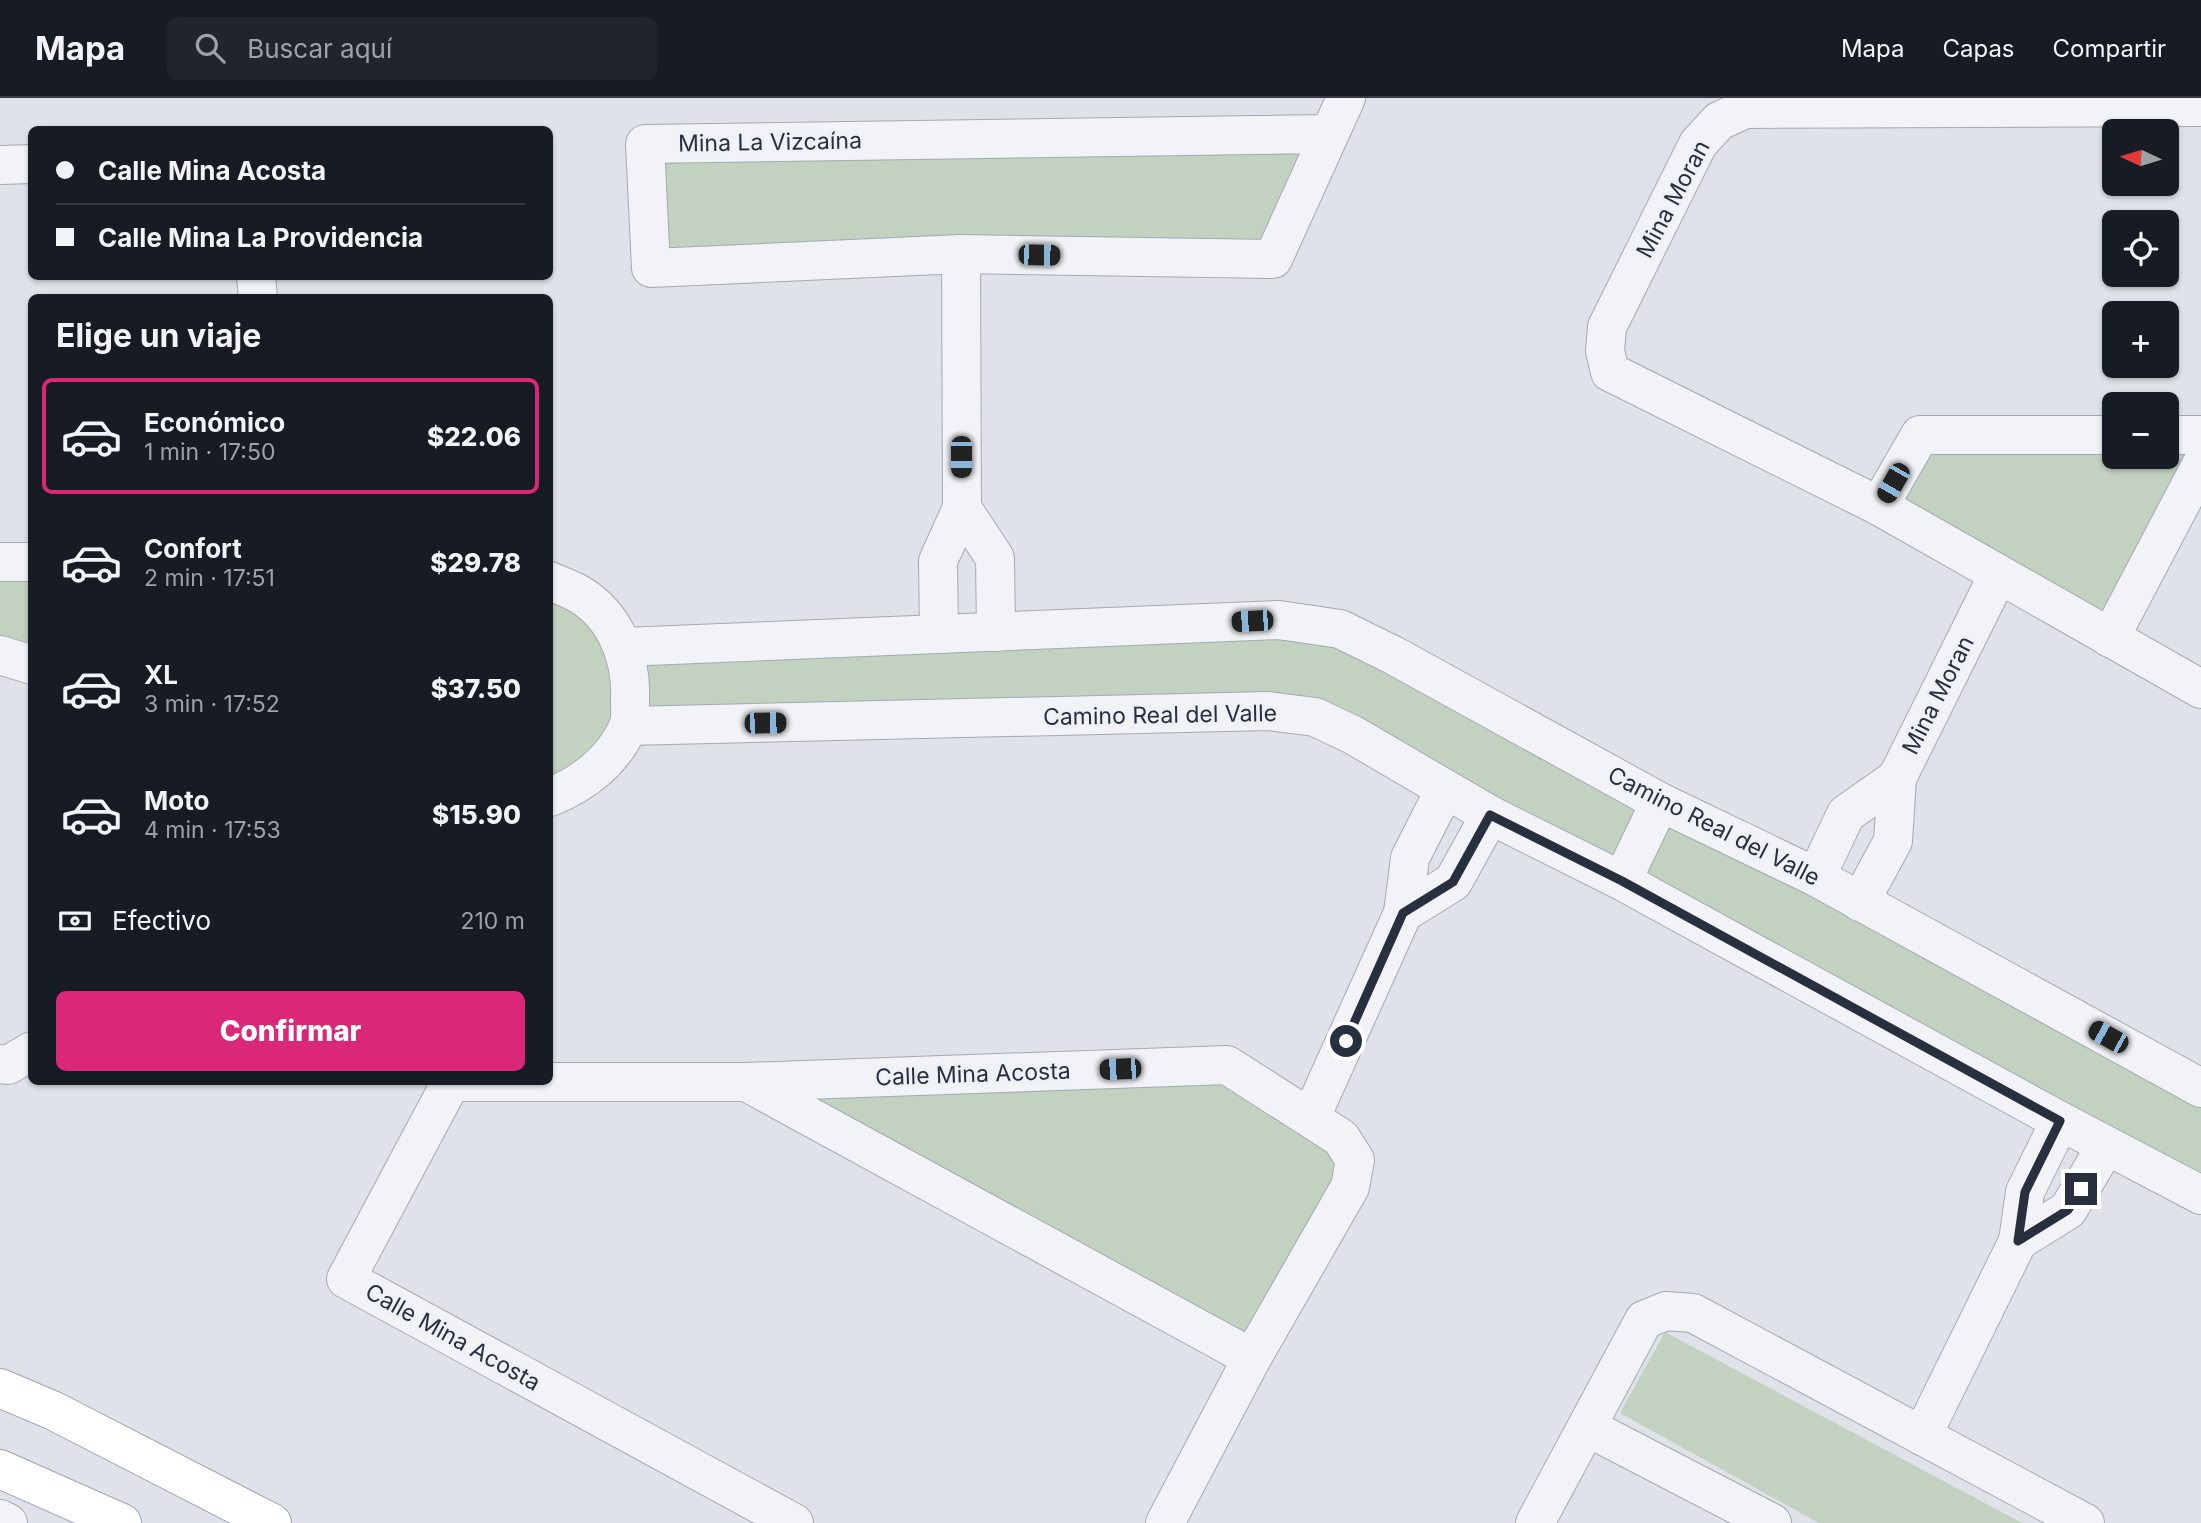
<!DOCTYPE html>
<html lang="es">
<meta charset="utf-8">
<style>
:root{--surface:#171b24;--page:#20242c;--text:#f1f3f6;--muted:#9ea1a6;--line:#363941;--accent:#db2777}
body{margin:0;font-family:Inter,sans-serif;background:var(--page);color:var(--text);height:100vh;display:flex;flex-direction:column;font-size:26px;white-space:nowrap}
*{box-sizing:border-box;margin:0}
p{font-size:23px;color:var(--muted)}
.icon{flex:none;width:38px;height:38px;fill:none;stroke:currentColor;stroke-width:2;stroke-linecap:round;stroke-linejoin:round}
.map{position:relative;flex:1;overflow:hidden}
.drawer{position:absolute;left:28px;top:196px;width:525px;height:791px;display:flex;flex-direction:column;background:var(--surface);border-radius:10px;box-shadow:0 2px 5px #0004}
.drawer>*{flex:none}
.guide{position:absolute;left:28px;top:28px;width:525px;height:154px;border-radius:10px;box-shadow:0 2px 5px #0004;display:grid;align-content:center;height:154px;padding:0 28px;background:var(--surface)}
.needle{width:46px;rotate:274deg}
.tools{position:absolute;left:2102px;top:21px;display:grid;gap:14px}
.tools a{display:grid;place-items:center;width:77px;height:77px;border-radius:10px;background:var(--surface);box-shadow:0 2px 5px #0004;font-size:35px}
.end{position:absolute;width:32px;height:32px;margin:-16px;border:9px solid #282f3e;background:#fff;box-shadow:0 0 0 4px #fff}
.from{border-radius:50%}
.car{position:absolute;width:21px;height:42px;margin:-21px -10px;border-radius:9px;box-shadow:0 0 5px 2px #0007;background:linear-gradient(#222 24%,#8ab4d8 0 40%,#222 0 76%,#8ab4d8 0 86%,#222 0)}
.guide b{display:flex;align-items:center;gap:24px;height:66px;font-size:26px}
.guide b+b{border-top:2px solid var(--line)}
.guide i{width:18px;height:18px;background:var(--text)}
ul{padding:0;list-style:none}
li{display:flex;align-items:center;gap:21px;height:116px;margin:0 14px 10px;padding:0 14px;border:4px solid transparent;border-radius:10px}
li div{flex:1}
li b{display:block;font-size:26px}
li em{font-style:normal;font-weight:800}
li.current{border-color:var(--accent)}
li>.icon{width:63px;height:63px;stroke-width:1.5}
h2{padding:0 28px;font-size:32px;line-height:84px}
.pay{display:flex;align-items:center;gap:18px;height:77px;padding:0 28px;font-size:26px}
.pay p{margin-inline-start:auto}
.action{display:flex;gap:14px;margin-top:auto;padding:14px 28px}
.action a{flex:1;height:80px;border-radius:10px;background:var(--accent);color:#fff;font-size:28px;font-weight:800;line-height:80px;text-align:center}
header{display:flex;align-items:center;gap:42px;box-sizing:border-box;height:98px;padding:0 35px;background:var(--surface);border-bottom:2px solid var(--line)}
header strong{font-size:33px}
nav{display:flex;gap:38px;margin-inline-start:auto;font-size:24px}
.search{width:490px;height:63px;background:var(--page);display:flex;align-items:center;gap:18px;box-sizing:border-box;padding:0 24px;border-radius:10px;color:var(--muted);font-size:26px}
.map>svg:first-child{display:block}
.green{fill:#c3d1c0}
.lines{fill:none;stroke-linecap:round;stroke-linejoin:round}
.minor-casing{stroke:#a4a9b2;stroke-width:40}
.major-casing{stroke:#9ea5b3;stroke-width:40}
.minor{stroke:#f1f3f6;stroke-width:38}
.major{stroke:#fff;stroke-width:38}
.route{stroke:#282f3e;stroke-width:9}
.labels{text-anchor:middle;stroke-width:6;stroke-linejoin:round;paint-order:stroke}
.street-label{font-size:23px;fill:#282f3e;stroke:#eef1f5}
</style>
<header>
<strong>Mapa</strong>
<div class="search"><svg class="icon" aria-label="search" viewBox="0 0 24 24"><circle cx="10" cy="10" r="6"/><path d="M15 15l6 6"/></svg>Buscar aquí</div>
<nav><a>Mapa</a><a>Capas</a><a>Compartir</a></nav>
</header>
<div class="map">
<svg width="2201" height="1425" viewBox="0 0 2201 1425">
<rect width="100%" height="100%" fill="#dfe2e8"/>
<g class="green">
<polygon points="1328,36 1273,161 651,170 645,46"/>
<polygon points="1920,337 2114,337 2114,359 2166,359 2167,337 2201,337 2110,540 1880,408"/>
<polygon points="0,468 31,468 31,553 0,543"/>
<polygon points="550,483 623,549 1340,531 2201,990 2201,1097 1315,619 630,627 550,699"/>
<polygon points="1227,967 1355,1062 1252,1260 746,984"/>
<polygon points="1665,1234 2022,1425 1819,1425 1620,1315"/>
</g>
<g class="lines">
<g class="minor-casing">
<g id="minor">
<polyline points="2201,9 1745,11 1719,23 1698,46 1607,229 1605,253 1610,274 1879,408 2201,591"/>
<polyline points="1328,36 645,46 651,170 961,156 1273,161 1346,0"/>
<polyline points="0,67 32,66"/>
<polyline points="961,156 962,410"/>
<polyline points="256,178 258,200"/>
<polyline points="2166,337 2201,337"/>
<polyline points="1879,408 1920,337 2114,337"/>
<polyline points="0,464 32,464"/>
<path d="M 550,483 C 559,487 570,491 579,496 C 616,518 632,561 630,602 C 630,610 631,622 628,629 C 613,663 583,686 550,699"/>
<polyline points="939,536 938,463 962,410 995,460 996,534"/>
<polyline points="2110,540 2201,367"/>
<polyline points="623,549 1279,522 1340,531 1393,557 1660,704 1816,779 2201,990"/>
<polyline points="0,557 32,567"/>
<polyline points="628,628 1268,613 1315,619 1353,637 1490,717 1622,783 2060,1023 2201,1097"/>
<polyline points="1897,680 1998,477"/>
<polyline points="1445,691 1410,760 1403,815 1453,784 1490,717"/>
<polyline points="1816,779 1846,716 1897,680 1893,743 1860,804"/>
<polyline points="1622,783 1660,704"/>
<polyline points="0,966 8,967 32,953"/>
<polyline points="748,985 1252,1260"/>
<polyline points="1311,1019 1403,815"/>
<polyline points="2060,1023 2025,1094 2018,1143 2068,1112 2106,1048"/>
<polyline points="1587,1329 1772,1425"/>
<polyline points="1922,1338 2018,1143"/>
<polyline points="0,1421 8,1425"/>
<polyline points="794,1425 346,1181 451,984 746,984 1227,967 1341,1040 1355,1062 1350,1089 1252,1260 1165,1425"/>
<polyline points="1535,1425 1644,1222 1666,1213 1693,1215 2085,1425"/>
</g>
</g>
<g class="major-casing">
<g id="major">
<polyline points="0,1290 54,1313 272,1425"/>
<polyline points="0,1371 122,1425"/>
</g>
</g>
<use href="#minor" class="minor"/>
<use href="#major" class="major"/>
</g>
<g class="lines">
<polyline class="route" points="1346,943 1403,815 1453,784 1490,717 1622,783 2060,1023 2025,1094 2018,1143 2068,1112 2081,1091"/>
</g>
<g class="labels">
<g class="street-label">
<text transform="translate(770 44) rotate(-1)" y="8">Mina La Vizcaína</text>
<text transform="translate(1673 101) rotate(-62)" y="8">Mina Moran</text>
<text transform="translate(1938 597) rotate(-63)" y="8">Mina Moran</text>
<text transform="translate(1160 617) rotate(-1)" y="8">Camino Real del Valle</text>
<text transform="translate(1714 728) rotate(27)" y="8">Camino Real del Valle</text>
<text transform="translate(973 976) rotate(-2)" y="8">Calle Mina Acosta</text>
<text transform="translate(453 1239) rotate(29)" y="8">Calle Mina Acosta</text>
</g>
</g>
</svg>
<div class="tools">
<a><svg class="needle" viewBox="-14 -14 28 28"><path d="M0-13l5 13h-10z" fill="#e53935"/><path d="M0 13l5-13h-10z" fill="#9ea1a6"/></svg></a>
<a><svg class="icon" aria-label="locate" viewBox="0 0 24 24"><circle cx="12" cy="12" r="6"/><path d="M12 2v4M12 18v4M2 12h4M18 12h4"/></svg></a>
<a>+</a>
<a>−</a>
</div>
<i class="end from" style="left:1346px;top:943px"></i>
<i class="end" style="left:2081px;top:1091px"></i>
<i class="car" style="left:1039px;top:157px;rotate:91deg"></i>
<i class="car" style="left:961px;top:359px;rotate:180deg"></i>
<i class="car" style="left:1893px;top:385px;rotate:210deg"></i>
<i class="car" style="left:1252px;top:523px;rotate:267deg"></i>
<i class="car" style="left:765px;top:625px;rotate:89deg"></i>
<i class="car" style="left:2108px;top:939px;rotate:299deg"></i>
<i class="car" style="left:1120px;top:971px;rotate:268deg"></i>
<div class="guide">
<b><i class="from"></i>Calle Mina Acosta</b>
<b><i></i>Calle Mina La Providencia</b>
</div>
<section class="drawer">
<h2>Elige un viaje</h2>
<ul>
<li class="current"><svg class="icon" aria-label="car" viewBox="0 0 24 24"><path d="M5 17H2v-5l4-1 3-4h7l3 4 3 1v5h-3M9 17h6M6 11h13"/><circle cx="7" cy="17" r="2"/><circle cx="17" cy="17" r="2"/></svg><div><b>Económico</b><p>1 min · 17:50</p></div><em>$22.06</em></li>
<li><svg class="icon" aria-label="car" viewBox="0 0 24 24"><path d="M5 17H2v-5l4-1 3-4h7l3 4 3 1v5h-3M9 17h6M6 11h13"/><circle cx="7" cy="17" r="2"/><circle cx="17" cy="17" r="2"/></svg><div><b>Confort</b><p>2 min · 17:51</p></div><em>$29.78</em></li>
<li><svg class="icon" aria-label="car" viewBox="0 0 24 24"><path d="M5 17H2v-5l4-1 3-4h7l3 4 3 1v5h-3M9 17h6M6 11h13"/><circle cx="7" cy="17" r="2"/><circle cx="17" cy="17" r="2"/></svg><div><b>XL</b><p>3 min · 17:52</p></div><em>$37.50</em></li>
<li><svg class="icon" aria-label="car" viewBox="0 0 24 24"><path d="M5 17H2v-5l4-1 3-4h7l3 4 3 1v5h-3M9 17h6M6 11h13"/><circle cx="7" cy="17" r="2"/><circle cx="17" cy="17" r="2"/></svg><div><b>Moto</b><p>4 min · 17:53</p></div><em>$15.90</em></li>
</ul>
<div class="pay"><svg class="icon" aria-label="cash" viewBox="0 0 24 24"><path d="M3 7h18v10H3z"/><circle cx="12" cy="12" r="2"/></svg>Efectivo<p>210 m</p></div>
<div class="action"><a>Confirmar</a></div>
</section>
</div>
